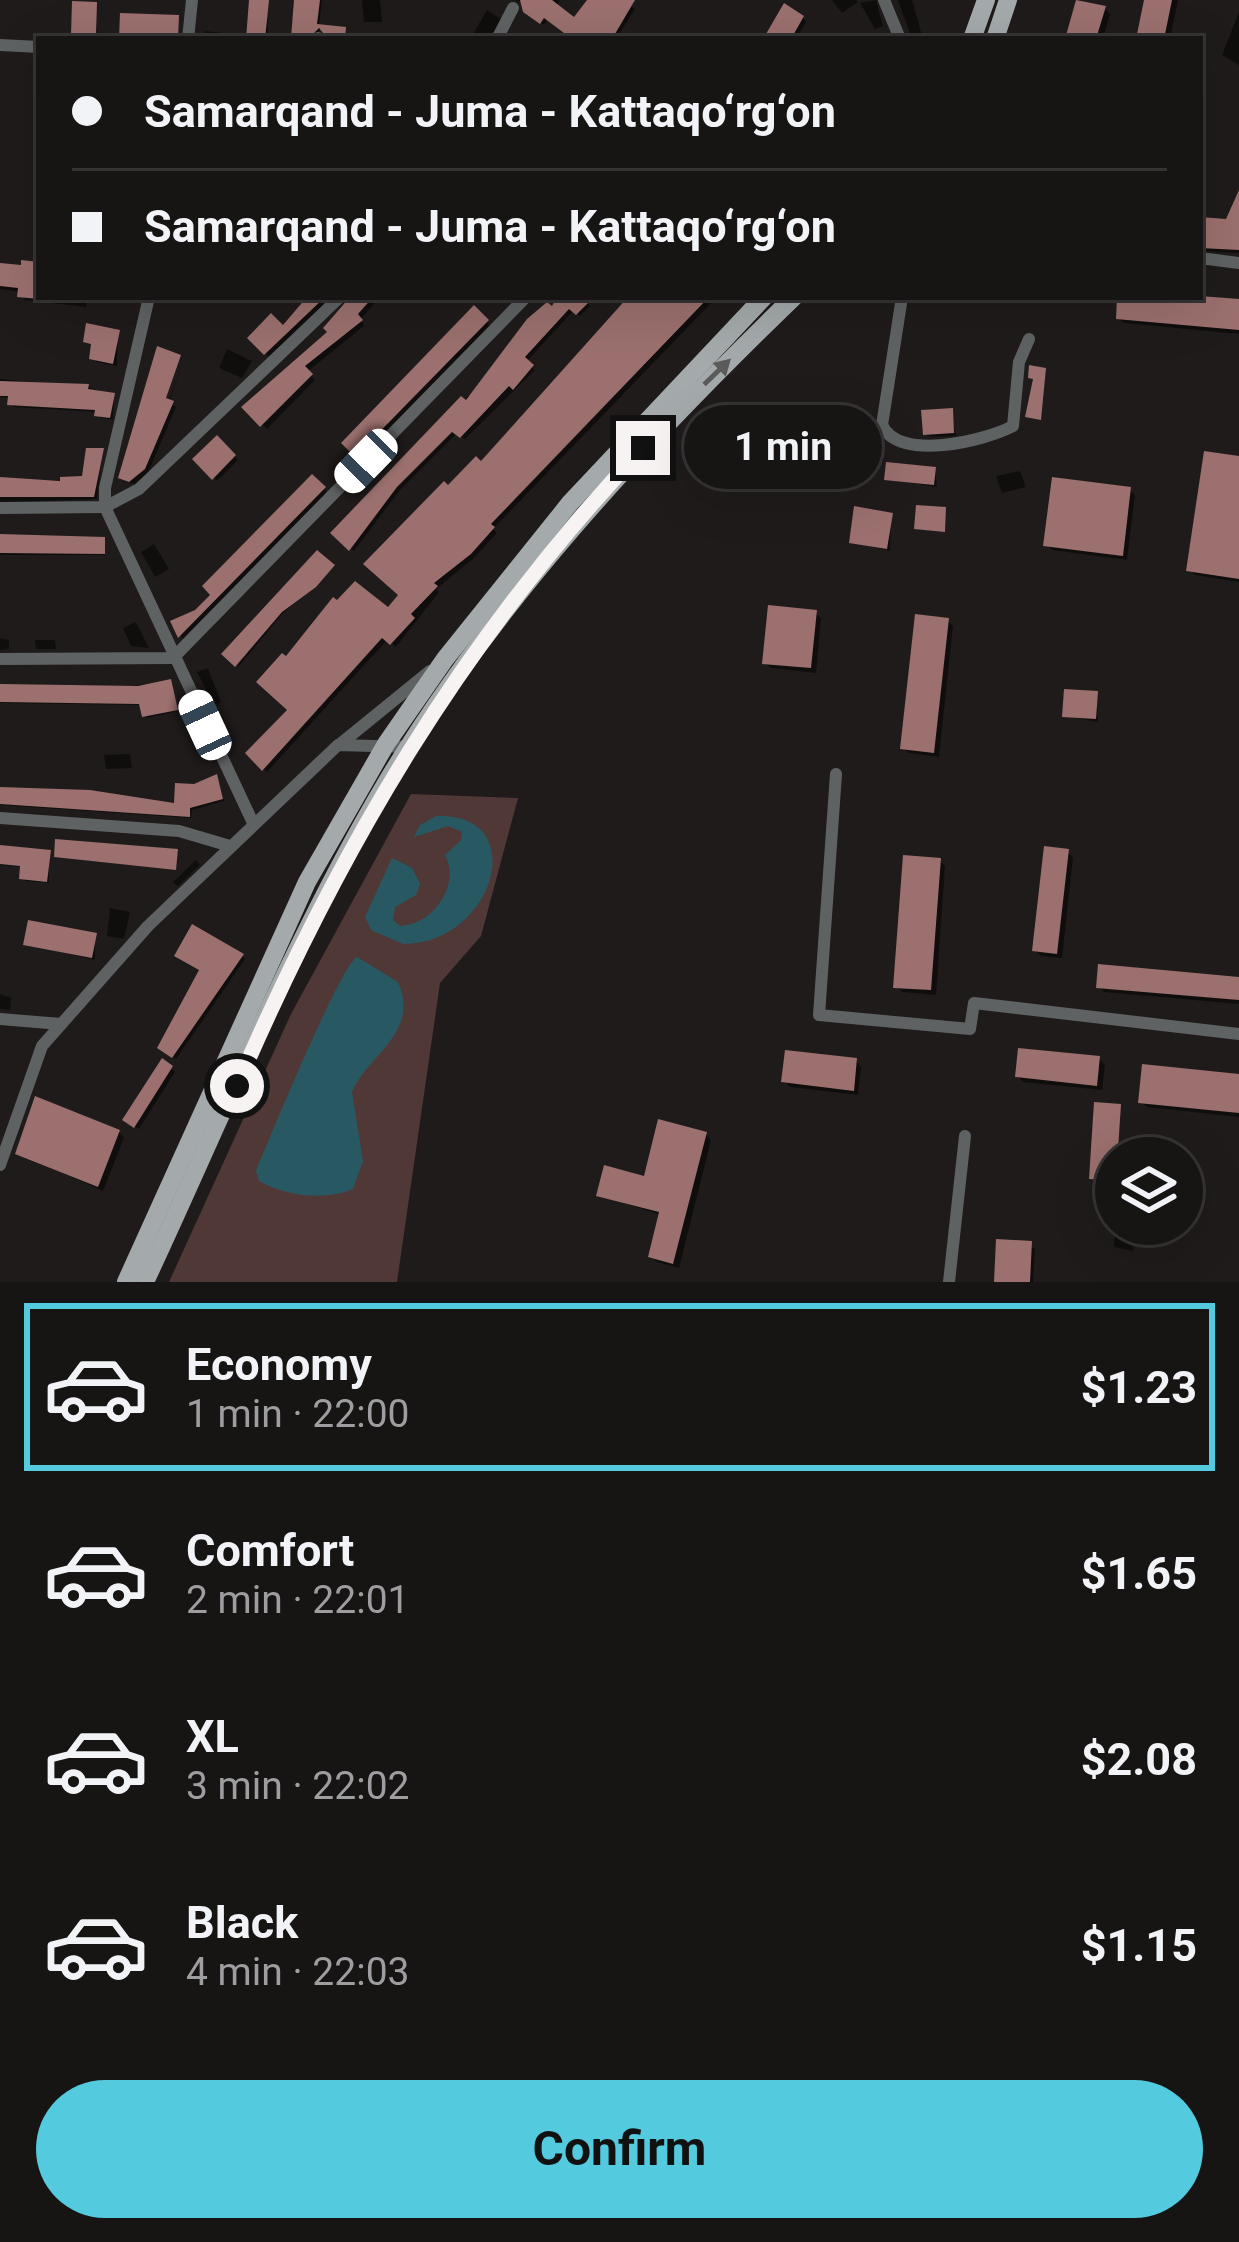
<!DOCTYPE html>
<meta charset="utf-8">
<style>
:root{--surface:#171414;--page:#242122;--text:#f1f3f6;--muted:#9e9ea0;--line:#363334;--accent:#54cade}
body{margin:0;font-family:Roboto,sans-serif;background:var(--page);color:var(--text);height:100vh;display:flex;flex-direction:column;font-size:45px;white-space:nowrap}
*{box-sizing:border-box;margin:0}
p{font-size:39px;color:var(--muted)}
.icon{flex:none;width:66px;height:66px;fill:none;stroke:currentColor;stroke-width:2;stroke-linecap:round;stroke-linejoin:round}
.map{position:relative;height:1282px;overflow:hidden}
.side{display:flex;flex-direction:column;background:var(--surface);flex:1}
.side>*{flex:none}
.top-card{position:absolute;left:36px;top:36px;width:1167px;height:264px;border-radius:0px;box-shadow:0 12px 48px #0002,0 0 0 3px var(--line);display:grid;align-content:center;height:264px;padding:0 36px;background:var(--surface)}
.tools{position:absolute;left:1095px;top:1137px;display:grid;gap:24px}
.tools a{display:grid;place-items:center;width:108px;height:108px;border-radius:50%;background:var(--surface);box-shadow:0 12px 48px #0002,0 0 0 3px var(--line);font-size:60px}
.end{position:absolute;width:54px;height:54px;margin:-27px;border:15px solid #f7f3f3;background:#111;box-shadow:0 0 0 6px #111}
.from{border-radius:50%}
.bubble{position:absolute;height:84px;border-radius:42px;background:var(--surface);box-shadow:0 12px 48px #0002,0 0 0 3px var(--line);font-size:39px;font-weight:700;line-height:84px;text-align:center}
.car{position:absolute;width:36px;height:72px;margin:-36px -18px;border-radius:15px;box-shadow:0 0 9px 3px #0007;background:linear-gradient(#fff 24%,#345 0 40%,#fff 0 76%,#345 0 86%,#fff 0)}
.top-card b{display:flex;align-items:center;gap:42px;height:114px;font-size:45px}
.top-card b+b{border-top:3px solid var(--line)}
.top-card i{width:30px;height:30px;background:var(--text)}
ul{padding:21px 0 0;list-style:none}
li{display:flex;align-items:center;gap:36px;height:168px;margin:0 24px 18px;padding:0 12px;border:6px solid transparent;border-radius:0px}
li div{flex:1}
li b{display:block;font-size:45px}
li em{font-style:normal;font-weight:700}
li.on{border-color:var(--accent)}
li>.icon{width:108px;height:108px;stroke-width:1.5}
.cta{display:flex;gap:24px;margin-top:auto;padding:24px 36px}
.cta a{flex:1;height:138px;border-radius:72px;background:var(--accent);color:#111;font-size:48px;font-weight:700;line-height:138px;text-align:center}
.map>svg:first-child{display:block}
.green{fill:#503837}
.water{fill:#285962}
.shadow{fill:#0007}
.building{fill:#9b706e}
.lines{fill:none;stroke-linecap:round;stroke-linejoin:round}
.minor{stroke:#5f6263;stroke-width:12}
.primary{stroke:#a4aaab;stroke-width:18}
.oneway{fill:#5b5b5b}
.route{stroke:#f7f3f3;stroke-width:15}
</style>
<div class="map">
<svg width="1239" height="1282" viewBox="0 0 1239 1282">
<rect width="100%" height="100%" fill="#1f1b1a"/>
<polygon class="green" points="411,794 518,798 481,936 440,983 397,1282 169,1282 291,1014"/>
<g class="water">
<path d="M 436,816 C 533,812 494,945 403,944 L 371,930 L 365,917 L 392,858 L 412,868 L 420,884 L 416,895 L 395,907 L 393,920 L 400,926 C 433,925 461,885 445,855 L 461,840 L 462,832 L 448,826 L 414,837 L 420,825 Z"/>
<path d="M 357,957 L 398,982 C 421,1033 366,1056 352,1092 L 363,1161 L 353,1189 C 325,1201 285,1196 259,1181 L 256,1171 C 268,1142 341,964 357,957 Z"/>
</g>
<g class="shadow">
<polygon points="297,0 322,0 319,27 345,30 347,39 331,39 321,28 313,39 296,39"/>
<polygon points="362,0 380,0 382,22 364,22"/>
<polygon points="511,0 560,0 556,7 575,21 591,0 623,0 635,9 616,39 575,39 548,18 544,25 530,15 523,2"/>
<polygon points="832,0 856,0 858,2 842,13"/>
<polygon points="876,0 883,26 875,29 860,3"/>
<polygon points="898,0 912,0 923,39 912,39"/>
<polygon points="1147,0 1178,0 1170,39 1139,39"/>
<polygon points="267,2 268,39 250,39"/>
<polygon points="95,5 98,38 78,38 74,34"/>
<polygon points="1104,8 1110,14 1103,39 1068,39"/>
<polygon points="487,10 501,19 492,39 470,39"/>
<polygon points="1239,12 1239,65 1222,55"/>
<polygon points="803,18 806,22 796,39 777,39"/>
<polygon points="205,31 222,33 225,39 204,39"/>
<polygon points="1239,197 1239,253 1200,251 1200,220 1228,222"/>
<polygon points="0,265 39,268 39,297 87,297 86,307 25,300 21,292 0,289"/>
<polygon points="311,297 332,297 270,357 251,338 283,329"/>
<polygon points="354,297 380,297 360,320 365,325 307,372 315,380 267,429 245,407 331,332"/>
<polygon points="565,297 582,297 590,306 580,316 574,310 526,362 535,370 465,439 457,433 400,490 354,551 334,533"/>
<polygon points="634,297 717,297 493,529 497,533 475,557 436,589 439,592 396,647 388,639 267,772 249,753 291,710 287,661 388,611 402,595 448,489 481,465"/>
<polygon points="1239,302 1239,334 1124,323 1119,318"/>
<polygon points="474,309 490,326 360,458 345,443"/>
<polygon points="118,333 117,366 96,362 94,346 86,341"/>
<polygon points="227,349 252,361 242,378 219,368"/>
<polygon points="183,361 169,402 176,407 148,473 134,484 125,481 121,478 159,411 164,413"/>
<polygon points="0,379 87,387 114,395 113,420 100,418 98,412 13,407 10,398 0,397"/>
<polygon points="951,411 956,436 930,437 926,434"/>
<polygon points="217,439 238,460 217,481 196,459"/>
<polygon points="102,451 97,499 0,503 0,482 85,479"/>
<polygon points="1239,459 1239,582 1195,575 1190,570"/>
<polygon points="935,470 937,487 888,479"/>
<polygon points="1020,471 1026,487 1002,493 996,476"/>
<polygon points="313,478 327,492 183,639 174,623 197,612 214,595"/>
<polygon points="1130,490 1135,495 1127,560 1052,550 1047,545"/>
<polygon points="891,516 890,551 852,542"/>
<polygon points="0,538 104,540 105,555 0,555"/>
<polygon points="154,544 169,569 155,577 141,552"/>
<polygon points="333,567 283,613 239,666 225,654"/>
<polygon points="815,613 821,618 816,673 771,668 765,663"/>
<polygon points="947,620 953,626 939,757 909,753 903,748"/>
<polygon points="135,622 137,624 149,648 131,646 123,628"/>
<polygon points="0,638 9,640 9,649 0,650"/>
<polygon points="35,640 55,640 56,649 36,649"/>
<polygon points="208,668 221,702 214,705 197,672"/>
<polygon points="170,682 178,711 147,718 142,705 0,703 0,686 90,690"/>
<polygon points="1096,694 1098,722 1065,716"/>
<polygon points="104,755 130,754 132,768 106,769"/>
<polygon points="218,780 224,801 192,810 191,818 0,805 0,790 177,806 195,787"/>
<polygon points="0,846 49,853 49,883 25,881 23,867 0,865"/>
<polygon points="1068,852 1073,858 1062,958 1041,956 1035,950"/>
<polygon points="196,860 200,865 178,886 173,882"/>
<polygon points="940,861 945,866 936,995 902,992 896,986"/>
<polygon points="110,908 130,912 124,939 107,936"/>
<polygon points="95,936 95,960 27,944"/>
<polygon points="242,956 245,959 176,1059 164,1051"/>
<polygon points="1239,980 1239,1004 1104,992 1099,987"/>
<polygon points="0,994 11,998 10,1010 0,1009"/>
<polygon points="1099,1059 1105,1065 1102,1090 1023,1082 1018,1076"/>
<polygon points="856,1061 861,1067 858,1095 790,1087 784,1081"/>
<polygon points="171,1068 175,1072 139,1129 130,1124"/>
<polygon points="1239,1077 1239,1117 1147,1107 1141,1101"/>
<polygon points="1120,1107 1116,1183 1096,1182 1092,1178"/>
<polygon points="119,1132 124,1138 103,1191 18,1153"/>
<polygon points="706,1135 711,1140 679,1268 657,1262 651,1256 661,1215 599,1195 646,1179"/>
<polygon points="1116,1224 1136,1224 1133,1251 1114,1247"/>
<polygon points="999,1242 1035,1248 1033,1282 997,1282"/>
</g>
<g class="building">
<polygon points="249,0 269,0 265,39 246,39"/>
<polygon points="294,0 320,0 317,24 346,27 345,39 328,39 319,28 308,39 291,38"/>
<polygon points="520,0 552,0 574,17 587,0 635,0 612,39 597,34 572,39 544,18 540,24 523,12"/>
<polygon points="1076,0 1106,6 1096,39 1065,39"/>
<polygon points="1144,0 1172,0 1164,39 1136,39"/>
<polygon points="72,1 97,2 96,36 71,35"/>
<polygon points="784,3 804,16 791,39 775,39 766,34"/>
<polygon points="120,13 179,15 178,39 119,39"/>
<polygon points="1239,190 1239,250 1200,248 1200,217 1226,219"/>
<polygon points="21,260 39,262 39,299 17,297 18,288 0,286 0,263 21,265"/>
<polygon points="1200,296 1239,299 1239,330 1116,319 1117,297"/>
<polygon points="307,297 325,297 264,355 247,338 271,313 283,325"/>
<polygon points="350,297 373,297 358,314 363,320 305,366 313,374 260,427 241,407 327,332 323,328"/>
<polygon points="557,297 594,297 576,315 569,309 525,357 534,365 513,390 509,386 460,438 452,432 397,487 349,551 330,533 461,396 466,400 527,319 547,302 552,306"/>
<polygon points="628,297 709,297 491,524 495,527 471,554 434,583 438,586 411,614 415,618 390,645 382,638 262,771 245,753 287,710 256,682 282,653 286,656 333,597 337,600 355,581 388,607 398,595 363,564 444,481 448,485 476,456 481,461"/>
<polygon points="474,305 489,320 355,457 341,443"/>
<polygon points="86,323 120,330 113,364 89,359 91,344 83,342"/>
<polygon points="157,346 181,355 166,398 174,401 145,469 129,482 118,478"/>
<polygon points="1029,365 1046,368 1041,420 1025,417 1033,379 1028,378"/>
<polygon points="0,381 89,384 88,389 115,393 110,418 94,416 95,410 7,405 8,396 0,396"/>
<polygon points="953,408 954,433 923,435 921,410"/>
<polygon points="217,435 236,455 212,480 192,459"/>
<polygon points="86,448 104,448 94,497 0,497 0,477 60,481 60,477 82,476"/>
<polygon points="1204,451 1239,456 1239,579 1186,571"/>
<polygon points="886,462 936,467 934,485 884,480"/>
<polygon points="312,474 326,487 178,638 170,621 195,610 210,595 202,586"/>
<polygon points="1052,477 1131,487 1123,556 1043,546"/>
<polygon points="916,505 946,507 945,532 914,529"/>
<polygon points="854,506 893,513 887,549 849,543"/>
<polygon points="0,534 105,537 105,554 0,553"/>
<polygon points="317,550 335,565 316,587 282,612 235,667 221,654"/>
<polygon points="768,605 817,610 811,668 762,664"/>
<polygon points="915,614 949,618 934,753 900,749"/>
<polygon points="171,679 178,710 142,717 139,704 0,702 0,684 138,686"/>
<polygon points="1064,689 1098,691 1096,719 1062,717"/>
<polygon points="217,774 223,799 190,808 190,817 0,804 0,787 90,790 174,803 175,783 194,784"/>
<polygon points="55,839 178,849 176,870 54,857"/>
<polygon points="0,845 51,850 47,882 19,879 20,866 0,864"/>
<polygon points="1044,846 1069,849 1057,954 1032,951"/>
<polygon points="903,855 941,858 931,990 893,988"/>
<polygon points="28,920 97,933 92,958 23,945"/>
<polygon points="192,924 244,954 172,1058 157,1048 199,970 174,956"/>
<polygon points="1098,964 1239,977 1239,1000 1096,988"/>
<polygon points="1018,1048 1100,1056 1097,1086 1015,1077"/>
<polygon points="785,1050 857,1058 854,1091 781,1082"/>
<polygon points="162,1058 173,1066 134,1128 122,1120"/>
<polygon points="1142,1064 1239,1074 1239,1113 1138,1103"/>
<polygon points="35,1096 120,1130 98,1187 15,1154"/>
<polygon points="1094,1102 1121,1104 1116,1181 1089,1179"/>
<polygon points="658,1119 707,1132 673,1264 648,1257 659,1212 596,1196 604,1165 644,1176"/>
<polygon points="996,1239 1032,1241 1030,1282 994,1282"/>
</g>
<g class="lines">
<g class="minor">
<polyline points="884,0 900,39"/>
<polyline points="188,39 192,0"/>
<polyline points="318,39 318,38"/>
<polyline points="497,39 513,8"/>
<polyline points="0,45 39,47"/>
<polyline points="1200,258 1239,263"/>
<polyline points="149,297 105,488 105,507 253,823"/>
<path d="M 902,297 L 882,425 C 898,462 985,441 1013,426 L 1019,362 L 1029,339"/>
<polyline points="0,508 105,507 139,489 340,297"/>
<polyline points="0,659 173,658 526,297"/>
<polyline points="339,745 430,671"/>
<polyline points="836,774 819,1015 970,1029 974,1003 1239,1034"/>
<polyline points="0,818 179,831 230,846"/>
<polyline points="0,1019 61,1024"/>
<polyline points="0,1165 42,1046 148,926 338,745 410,747"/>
<polyline points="949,1282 965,1136"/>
</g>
<g class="primary">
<polyline points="972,39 986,0"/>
<polyline points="995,39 1008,0"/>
<polyline points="126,1282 307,882 386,744 445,659 570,503 764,297"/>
<path d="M 145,1282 C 223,1115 292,942 386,783 C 495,601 642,444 794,297"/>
</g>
</g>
<defs><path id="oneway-solid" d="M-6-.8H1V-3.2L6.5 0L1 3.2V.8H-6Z" transform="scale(3)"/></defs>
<use class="oneway" href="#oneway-solid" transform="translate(717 372) rotate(-44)"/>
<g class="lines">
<path class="route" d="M 237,1086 C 340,847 463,638 643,448"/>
</g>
</svg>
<div class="tools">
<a><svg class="icon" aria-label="layers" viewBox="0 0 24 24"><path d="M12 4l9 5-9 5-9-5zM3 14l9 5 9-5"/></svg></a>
</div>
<i class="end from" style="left:237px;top:1086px"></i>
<i class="end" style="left:643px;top:448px"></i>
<div class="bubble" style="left:684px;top:405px;width:198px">1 min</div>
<i class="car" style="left:366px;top:461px;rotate:224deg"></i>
<i class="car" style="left:205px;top:725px;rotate:335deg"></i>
<div class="top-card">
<b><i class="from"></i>Samarqand - Juma - Kattaqo‘rg‘on</b>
<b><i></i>Samarqand - Juma - Kattaqo‘rg‘on</b>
</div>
</div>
<section class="side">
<ul>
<li class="on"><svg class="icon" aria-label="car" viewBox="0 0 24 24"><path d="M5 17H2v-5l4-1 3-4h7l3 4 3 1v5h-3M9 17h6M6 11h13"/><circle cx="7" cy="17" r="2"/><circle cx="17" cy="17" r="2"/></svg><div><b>Economy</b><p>1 min · 22:00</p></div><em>$1.23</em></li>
<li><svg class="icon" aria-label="car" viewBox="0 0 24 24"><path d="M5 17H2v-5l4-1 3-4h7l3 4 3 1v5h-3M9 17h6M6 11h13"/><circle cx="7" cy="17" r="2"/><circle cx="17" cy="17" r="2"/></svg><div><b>Comfort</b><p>2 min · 22:01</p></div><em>$1.65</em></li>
<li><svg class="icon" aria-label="car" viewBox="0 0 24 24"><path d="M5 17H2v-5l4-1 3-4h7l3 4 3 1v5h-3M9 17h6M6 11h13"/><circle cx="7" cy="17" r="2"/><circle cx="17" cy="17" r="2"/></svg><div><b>XL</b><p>3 min · 22:02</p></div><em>$2.08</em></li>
<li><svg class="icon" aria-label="car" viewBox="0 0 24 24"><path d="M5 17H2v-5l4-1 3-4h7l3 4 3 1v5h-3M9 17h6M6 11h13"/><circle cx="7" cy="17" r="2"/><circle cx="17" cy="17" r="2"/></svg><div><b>Black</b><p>4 min · 22:03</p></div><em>$1.15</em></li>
</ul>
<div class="cta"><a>Confirm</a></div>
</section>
